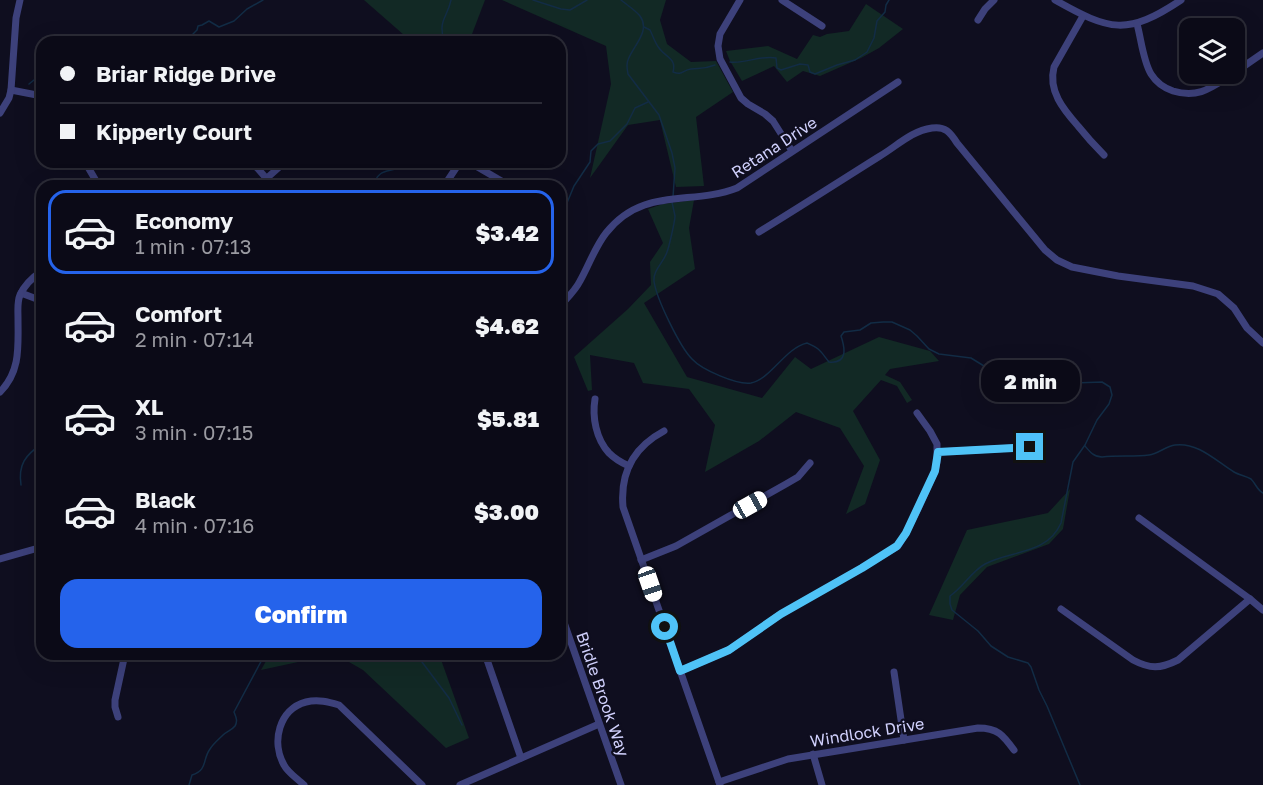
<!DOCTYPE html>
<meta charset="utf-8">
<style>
:root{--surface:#0b0a17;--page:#141320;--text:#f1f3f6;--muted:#9a9aa1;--line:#2b2b36;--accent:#2563eb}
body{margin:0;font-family:"Golos Text",sans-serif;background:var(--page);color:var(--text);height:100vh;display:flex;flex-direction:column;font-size:22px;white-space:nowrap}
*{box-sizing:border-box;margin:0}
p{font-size:20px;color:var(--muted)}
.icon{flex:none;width:33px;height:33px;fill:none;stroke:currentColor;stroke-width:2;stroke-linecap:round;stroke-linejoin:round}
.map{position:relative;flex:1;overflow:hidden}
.side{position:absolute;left:36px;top:180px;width:530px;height:480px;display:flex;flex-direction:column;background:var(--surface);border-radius:18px;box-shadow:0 6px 24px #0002,0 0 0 2px var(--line)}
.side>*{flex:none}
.top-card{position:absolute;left:36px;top:36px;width:530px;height:132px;border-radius:18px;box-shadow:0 6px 24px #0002,0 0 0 2px var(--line);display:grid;align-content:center;height:132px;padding:0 24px;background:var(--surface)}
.controls{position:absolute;left:1179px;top:18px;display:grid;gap:12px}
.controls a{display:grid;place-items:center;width:66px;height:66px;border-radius:12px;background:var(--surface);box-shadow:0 6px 24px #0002,0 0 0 2px var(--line);font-size:30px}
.end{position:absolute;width:27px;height:27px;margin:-14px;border:8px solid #4fc3f7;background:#111;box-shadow:0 0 0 3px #111}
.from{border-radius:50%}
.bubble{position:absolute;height:42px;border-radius:18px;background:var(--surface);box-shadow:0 6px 24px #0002,0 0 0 2px var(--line);font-size:20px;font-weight:800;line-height:42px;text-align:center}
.car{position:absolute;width:18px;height:36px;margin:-18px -9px;border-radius:8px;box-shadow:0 0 4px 2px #0007;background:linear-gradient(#fff 24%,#345 0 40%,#fff 0 76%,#345 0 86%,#fff 0)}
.top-card b{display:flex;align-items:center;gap:21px;height:57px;font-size:22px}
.top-card b+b{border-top:2px solid var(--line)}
.top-card i{width:15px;height:15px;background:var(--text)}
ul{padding:10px 0 0;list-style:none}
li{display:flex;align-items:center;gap:18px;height:84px;margin:0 12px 9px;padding:0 12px;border:3px solid transparent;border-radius:18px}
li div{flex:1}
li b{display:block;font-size:22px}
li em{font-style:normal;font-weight:800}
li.current{border-color:var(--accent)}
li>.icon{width:54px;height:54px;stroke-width:1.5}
.primary-button{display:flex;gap:12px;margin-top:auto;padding:12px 24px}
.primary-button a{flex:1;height:69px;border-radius:18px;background:var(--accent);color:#fff;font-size:24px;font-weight:800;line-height:69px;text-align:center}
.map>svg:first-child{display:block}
.green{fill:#122925}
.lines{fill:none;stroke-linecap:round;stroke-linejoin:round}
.stream{stroke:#122c45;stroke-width:1.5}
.street{stroke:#3d417b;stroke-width:7}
.route{stroke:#4fc3f7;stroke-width:8}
.labels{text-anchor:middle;stroke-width:4.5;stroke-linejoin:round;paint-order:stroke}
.street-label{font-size:16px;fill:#d0d0fc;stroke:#0f0e1f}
</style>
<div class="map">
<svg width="1263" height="785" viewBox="0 0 1263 785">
<rect width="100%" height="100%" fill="#0f0e1f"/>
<g class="green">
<polygon points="364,0 485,0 469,42 412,42"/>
<polygon points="502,0 666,0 660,20 667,44 691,62 716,61 733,92 696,117 704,186 676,187 660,120 628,125 590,178 611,84 606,46"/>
<polygon points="866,4 903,29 879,48 861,58 820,76 803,71 787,82 774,66 742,81 730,61 726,51 768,46 797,59 813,35 820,37 827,34 849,31"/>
<polygon points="694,200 689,228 695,269 644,303 687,377 762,398 795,357 811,369 879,337 930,351 939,361 890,369 885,375 900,382 912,400 907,403 897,386 881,380 853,411 880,460 865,504 846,514 864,466 840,428 796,412 759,441 705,472 715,425 689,389 643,383 634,363 590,355 592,390 588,391 574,357 628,309 651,285 650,262 663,243 648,209 663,204"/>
<polygon points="1070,489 1063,529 1049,544 987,567 960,595 953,620 929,615 967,530 1048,513"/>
<polygon points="270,654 439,654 469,738 446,748 363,670 335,654 261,670"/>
</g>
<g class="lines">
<g class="stream">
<polyline points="533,0 561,9 570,10 587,0"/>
<path d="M 621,0 C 627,5 635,10 640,16 C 651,31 633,46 628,60 C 626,64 627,69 628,74 L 659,115 L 672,153 L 675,168 L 673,197"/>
<path d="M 644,27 L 650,30 C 653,36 655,43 659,48 C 665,57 677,58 673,72 C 683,76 682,70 691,69 C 701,68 705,69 715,65"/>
<polyline points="191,42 193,34 197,30 198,26 202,25 209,21 219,27 234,21 247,9 263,0"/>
<path d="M 444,42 C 438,19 447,19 451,0"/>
<path d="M 730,62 C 745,64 760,55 776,58 L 777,68 L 781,70 L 800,64 L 808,65 L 810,72 L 815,74 L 837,65 L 855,60 L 867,52 L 874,38 L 877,21 L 885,12 L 886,5 L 889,0"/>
<polyline points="29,84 39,76 42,76"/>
<path d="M 373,186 C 379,168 387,173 401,167 L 399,162"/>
<path d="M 672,202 C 673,207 674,211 675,216 C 675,221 669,247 667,252 C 664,262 653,270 654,281 C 656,298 680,347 692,359 C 702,370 737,385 751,383 C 771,379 785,348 807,343 C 821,349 820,351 829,362 C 848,364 845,348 841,336 L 844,332 L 860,330 L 871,323 L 883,322 L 892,322 L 910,330 L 917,336 L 929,349 L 939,354 L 971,358 L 1010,382 L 1053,381 L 1074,383 L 1102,382 L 1110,387 L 1112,395 L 1109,404 L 1097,420 L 1085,445 L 1073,462 L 1061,523 C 1047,555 1011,550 985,564 C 972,571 963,587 950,596 L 950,604 L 952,610 L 978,631 L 991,646 L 1008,657 L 1028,663 L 1031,667 L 1039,690 L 1047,706 L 1080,785"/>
<polyline points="560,214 564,210 574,186 590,162 591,151 598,144 610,141 627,124 635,108 648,102"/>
<path d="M 1085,446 C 1090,452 1094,457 1102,457 C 1118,455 1134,457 1149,455 C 1158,454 1166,446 1175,445 C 1198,442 1216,461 1234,472 C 1239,475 1246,476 1251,479 C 1256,484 1257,490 1263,493"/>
<path d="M 21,485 C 18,465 25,455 42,444"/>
<polyline points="416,654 449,698 462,725"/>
<path d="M 189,785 L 192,775 C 208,770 202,760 210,749 C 213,744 219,739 223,735 C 227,731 232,730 235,726 C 238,721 236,717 234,712 L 265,654"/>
</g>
<g class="street">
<polyline points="740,0 720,34 718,46 720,59 741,98 748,104 765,114 773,121 792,151"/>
<polyline points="782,0 822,26"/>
<path d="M 1055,0 C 1110,31 1127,36 1181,0"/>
<path d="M 1083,16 L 1054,67 C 1048,91 1063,109 1078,126 C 1086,136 1095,146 1104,155"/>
<polyline points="978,20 985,9 994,0"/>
<path d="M 1137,24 C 1141,38 1143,61 1151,74 C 1156,82 1164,88 1173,91 C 1199,99 1212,87 1233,74"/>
<polyline points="314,40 316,42"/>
<polyline points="1234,73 1263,53"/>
<polyline points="11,90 42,96"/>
<polyline points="0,113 9,98 11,90 16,18 20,0"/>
<polyline points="85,162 99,186"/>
<polyline points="252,162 266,178"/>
<polyline points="469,162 510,186"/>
<polyline points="258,186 285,162"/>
<polyline points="444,186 460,162"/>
<path d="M 759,232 C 800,207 840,181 880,156 C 897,146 911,131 932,128 C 945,126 950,132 957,143 L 1045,250 L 1057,260 L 1072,267 L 1118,276 L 1193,286 L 1218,294 L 1234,308 L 1247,328 L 1263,343"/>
<polyline points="21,293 42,301"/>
<path d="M 560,306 C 567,298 575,291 580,281 C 589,265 595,247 606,233 C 643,186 691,206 737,188 L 898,82"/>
<path d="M 0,392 C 21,371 18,346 18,318 C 18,310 17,302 20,295 C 25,284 33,277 42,271"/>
<path d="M 595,399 C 592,417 596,439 609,453 C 615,459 622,463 629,466"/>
<path d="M 664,431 C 634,447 620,473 623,507 L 720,785"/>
<polyline points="938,452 1030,447"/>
<polyline points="1139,518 1250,599 1263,610"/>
<polyline points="0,559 42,547"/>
<polyline points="641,560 676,546 786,484 798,477 810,463"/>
<path d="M 1061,609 L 1133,660 C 1150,669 1160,669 1178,660 L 1250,599"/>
<polyline points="560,611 621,785"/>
<polyline points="485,654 521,758"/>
<polyline points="680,671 729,650 781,614 862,568 898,546 906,533 918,509 935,471 937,462 937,444 930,431 917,413"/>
<polyline points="894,672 904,740"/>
<polyline points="118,717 115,707 115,700 125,654"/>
<polyline points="813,754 822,785"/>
<path d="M 719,782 L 788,759 L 978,728 C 998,728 1003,735 1014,750"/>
<path d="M 304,785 C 298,779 288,773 284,765 C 271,742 279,709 306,702 C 318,699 329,702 339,705 L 422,785"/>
<polyline points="460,785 599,724"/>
</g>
</g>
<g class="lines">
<polyline class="route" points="665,627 680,671 729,650 781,614 862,568 897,546 906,533 935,471 938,452 1030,447"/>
</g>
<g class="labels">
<g class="street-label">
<text transform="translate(774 147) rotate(-33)" y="6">Retana Drive</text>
<text transform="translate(603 694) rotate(71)" y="6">Bridle Brook Way</text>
<text transform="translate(867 732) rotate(-9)" y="6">Windlock Drive</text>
</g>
</g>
</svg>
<div class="controls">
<a><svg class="icon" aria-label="layers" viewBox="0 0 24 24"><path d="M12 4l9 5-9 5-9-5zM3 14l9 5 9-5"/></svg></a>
</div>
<i class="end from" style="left:665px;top:627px"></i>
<i class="end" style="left:1030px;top:447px"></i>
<div class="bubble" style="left:981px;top:360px;width:99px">2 min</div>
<i class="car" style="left:750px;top:505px;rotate:61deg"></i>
<i class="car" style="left:650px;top:584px;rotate:161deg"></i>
<div class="top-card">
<b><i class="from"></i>Briar Ridge Drive</b>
<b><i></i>Kipperly Court</b>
</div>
<section class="side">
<ul>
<li class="current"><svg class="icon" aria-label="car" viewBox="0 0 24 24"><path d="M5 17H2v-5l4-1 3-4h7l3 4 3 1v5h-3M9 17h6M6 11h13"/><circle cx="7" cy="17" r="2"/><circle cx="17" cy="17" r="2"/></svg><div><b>Economy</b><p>1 min · 07:13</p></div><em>$3.42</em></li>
<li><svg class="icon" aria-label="car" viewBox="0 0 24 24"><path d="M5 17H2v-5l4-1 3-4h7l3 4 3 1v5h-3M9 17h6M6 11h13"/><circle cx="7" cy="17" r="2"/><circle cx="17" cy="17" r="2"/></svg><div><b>Comfort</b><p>2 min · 07:14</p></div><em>$4.62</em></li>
<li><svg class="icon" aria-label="car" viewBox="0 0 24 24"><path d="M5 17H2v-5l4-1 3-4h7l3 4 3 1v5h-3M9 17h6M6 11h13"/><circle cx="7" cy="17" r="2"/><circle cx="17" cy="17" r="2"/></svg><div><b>XL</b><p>3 min · 07:15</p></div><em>$5.81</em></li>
<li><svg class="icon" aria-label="car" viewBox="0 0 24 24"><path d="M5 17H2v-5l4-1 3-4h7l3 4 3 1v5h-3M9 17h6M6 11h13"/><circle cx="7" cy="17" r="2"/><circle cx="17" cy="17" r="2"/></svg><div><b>Black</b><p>4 min · 07:16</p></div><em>$3.00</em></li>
</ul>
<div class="primary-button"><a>Confirm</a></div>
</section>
</div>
